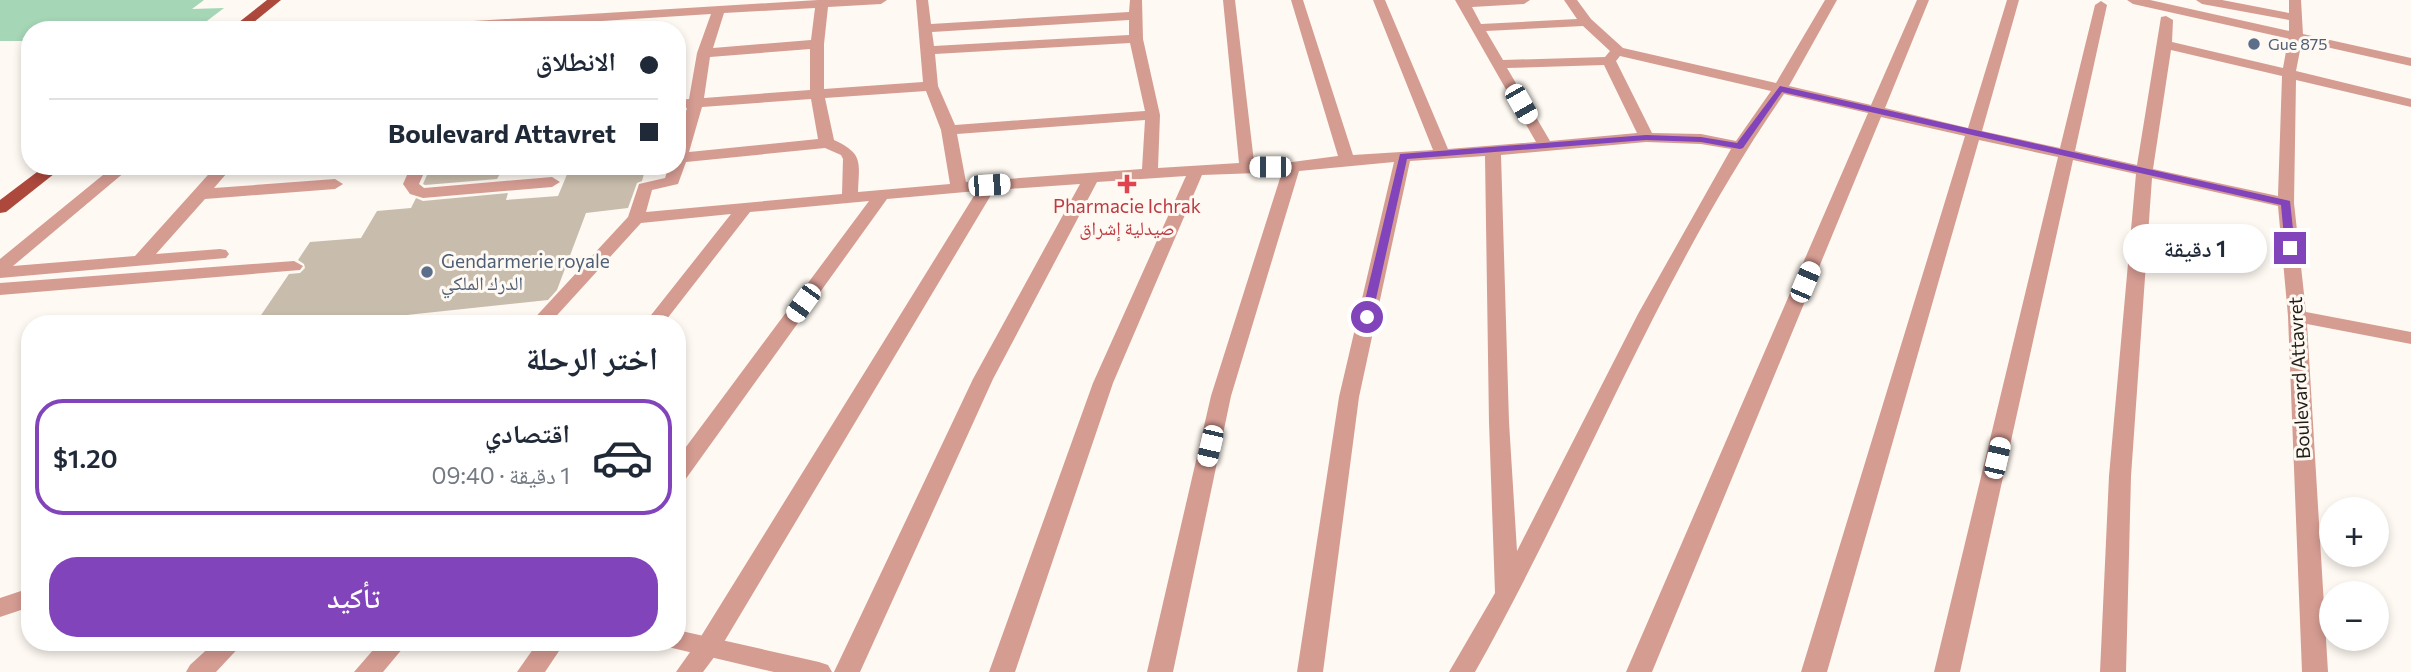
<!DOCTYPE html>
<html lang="ar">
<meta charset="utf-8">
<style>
:root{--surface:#fff;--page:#f2f2f3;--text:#1f2937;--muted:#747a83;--line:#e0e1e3;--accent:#8144ba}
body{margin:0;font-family:Commissioner,"Noto Naskh Arabic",sans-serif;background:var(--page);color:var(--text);direction:rtl;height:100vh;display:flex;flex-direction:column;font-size:26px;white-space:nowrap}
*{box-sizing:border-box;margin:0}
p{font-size:23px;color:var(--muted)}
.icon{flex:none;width:38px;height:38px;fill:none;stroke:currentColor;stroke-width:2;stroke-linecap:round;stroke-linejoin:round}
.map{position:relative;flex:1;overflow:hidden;direction:ltr}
.sheet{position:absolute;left:21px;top:315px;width:665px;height:336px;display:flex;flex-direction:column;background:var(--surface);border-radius:28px;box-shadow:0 4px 10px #0003;direction:rtl}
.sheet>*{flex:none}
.hud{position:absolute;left:21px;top:21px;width:665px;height:154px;border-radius:28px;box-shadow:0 4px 10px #0003;direction:rtl;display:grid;align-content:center;height:154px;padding:0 28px;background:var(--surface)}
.tools{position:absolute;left:2319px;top:497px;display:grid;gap:14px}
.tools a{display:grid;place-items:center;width:70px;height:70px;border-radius:50%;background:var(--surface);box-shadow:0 4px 10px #0003;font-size:35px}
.end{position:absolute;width:32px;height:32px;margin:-16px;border:9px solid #8144ba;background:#fff;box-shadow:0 0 0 4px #fff}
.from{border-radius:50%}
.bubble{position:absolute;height:49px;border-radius:24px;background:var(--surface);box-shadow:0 4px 10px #0003;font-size:23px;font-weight:600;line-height:49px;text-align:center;direction:rtl}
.car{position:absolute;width:21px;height:42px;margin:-21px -10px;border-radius:9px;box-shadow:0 0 5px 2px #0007;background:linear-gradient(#fff 24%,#345 0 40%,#fff 0 76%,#345 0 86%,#fff 0)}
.hud b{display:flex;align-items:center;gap:24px;height:66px;font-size:26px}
.hud b+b{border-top:2px solid var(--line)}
.hud i{width:18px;height:18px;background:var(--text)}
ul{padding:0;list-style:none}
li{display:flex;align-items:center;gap:21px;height:116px;margin:0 14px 10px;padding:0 14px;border:4px solid transparent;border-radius:28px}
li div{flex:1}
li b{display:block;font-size:26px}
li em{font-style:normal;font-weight:600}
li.current{border-color:var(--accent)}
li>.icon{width:63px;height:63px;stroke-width:1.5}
h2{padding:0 28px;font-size:32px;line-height:84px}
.primary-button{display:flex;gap:14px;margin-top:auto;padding:14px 28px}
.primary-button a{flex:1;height:80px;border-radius:28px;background:var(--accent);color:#fff;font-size:28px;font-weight:600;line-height:80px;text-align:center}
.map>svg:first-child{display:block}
.green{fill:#a5d6b6}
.building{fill:#c8bdac}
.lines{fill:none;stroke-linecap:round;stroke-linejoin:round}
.minor{fill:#d59c92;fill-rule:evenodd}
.tertiary{fill:#d59c92;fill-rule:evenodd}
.primary{fill:#ac483c;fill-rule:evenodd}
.route{fill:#8144ba}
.service-dot{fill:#5c6f8a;stroke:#fef9f2;stroke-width:2.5}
.health-dot{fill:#e0444e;stroke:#fef9f2;stroke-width:2.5}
.labels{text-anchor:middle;stroke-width:6;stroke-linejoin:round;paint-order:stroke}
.far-service-label{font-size:16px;fill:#4e5e75;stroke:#fef9f2;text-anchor:start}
.health-label{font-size:19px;fill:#be3a42;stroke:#fef9f2}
.service-label{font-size:19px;fill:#4e5e75;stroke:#fef9f2;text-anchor:start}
.street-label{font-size:19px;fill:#211d17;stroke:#fef9f2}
</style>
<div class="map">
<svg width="2411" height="672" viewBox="0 0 2411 672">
<rect width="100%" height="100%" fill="#fef9f2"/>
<polygon class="green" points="0,0 204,0 192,9 224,8 195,30 30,30 30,41 0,41"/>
<g class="building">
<polygon points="431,166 490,166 486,173 501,172 497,179 425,185 423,184"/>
<polygon points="601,166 646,166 642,181 637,183 628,208 586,213 557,290 548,300 369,319 366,324 255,324 289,274 300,273 305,268 304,264 298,260 310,242 361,238 377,211 411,208 416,198 423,201 508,193 506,200 558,196 568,172 600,170"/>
</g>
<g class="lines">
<g class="minor">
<path d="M 818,0 L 887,0 L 881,4 L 828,7 L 824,44 L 824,89 L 923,82 L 916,0 L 928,0 L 931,24 L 1129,12 L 1130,0 L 1142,0 L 1143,39 L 1160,115 L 1158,168 L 1239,163 L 1223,0 L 1235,0 L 1254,162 L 1292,162 L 1338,156 L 1291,0 L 1303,0 L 1353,155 L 1433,150 L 1373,0 L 1385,0 L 1448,149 L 1536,142 L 1455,0 L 1530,0 L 1524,4 L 1472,7 L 1481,24 L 1577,19 L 1564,0 L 1577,0 L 1591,19 L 1623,48 L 1776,83 L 1825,0 L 1837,0 L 1789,86 L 1871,105 L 1917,0 L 1929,0 L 1885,108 L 1968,128 L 2007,0 L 2019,0 L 1982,131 L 2060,148 L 2095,5 L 2101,1 L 2107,5 L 2075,151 L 2137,165 L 2161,17 L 2166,16 L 2173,20 L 2172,42 L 2283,68 L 2289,35 L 2289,20 L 2202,4 L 2196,0 L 2222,0 L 2289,13 L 2289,0 L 2301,0 L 2303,35 L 2296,71 L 2411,99 L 2411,107 L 2296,80 L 2294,203 L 2306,312 L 2411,332 L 2411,344 L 2307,324 L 2328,672 L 2302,672 L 2288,316 L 2278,206 L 2152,178 L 2131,476 L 2126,672 L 2100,672 L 2109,476 L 2136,174 L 2073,160 L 1960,672 L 1934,672 L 2058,157 L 1979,140 L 1827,672 L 1801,672 L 1965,136 L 1881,117 L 1652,672 L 1626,672 L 1868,113 L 1784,94 C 1659,274 1582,482 1475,672 L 1449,672 L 1495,593 L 1489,422 L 1485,156 L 1410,161 L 1359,397 L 1323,672 L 1297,672 L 1339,397 L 1394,162 L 1299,171 L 1231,396 L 1173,672 L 1147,672 L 1211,396 L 1282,172 L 1202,175 L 1113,383 L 1015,672 L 989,672 L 1093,383 L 1186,176 L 1097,182 L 993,379 L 860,672 L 834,672 L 973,379 L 1080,184 L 994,190 L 718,652 L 703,672 L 676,672 L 700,638 L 977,191 L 887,199 L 685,480 L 677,482 L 677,459 L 869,201 L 750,212 L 663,324 L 644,324 L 731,214 L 641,223 L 549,324 L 529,324 L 628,217 L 639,184 L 665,178 L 669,166 L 677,166 L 677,139 L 687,108 L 677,108 L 677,100 L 689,99 L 697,53 L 711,14 L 461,30 L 386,30 L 392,26 ZM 815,8 L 811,40 L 713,48 L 724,13 ZM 1129,20 L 1129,35 L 934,46 L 932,32 ZM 1583,26 L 1610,51 L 1605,57 L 1503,60 L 1486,31 ZM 1130,43 L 1145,111 L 955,125 L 938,86 L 935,54 ZM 810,49 L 810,90 L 704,98 L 710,57 ZM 2171,50 L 2282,76 L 2278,196 L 2153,169 ZM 1620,56 L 1771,91 L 1736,141 L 1701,134 L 1652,133 L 1616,61 ZM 1604,65 L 1637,133 L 1550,141 L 1507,68 ZM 926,91 L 941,130 L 950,184 L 858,192 C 859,162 864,154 834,140 L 825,98 ZM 811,99 L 818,139 L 689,152 L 702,107 ZM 1145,120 L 1142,169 L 966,182 L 957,134 ZM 1646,142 L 1701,144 L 1731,149 L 1638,314 L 1517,551 L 1509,422 L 1501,155 ZM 825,148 L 841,155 L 843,159 L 842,194 L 646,212 L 652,190 L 678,184 L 686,162 Z"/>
<polygon points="114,166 132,166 13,266 135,256 216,166 233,166 214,188 335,179 343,184 335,189 205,199 156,254 220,249 226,250 229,254 226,258 0,278 0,259"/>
<polygon points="411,166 427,166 419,184 424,188 552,177 560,182 552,187 423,198 410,194 403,184"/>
<polygon points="294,261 303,266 300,270 0,295 0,283"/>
<polygon points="215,642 244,642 216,672 186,672 190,665"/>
<polygon points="380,642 408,642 383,672 354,672"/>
<polygon points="538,642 565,642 545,672 517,672"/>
</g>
<g class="tertiary">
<polygon points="2127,0 2150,0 2411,58 2411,66 2133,4"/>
<polygon points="30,588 30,607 0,617 0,598"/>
<polygon points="677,630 819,662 828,665 832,672 774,672 668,647 666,642 677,642"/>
</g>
<g class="primary">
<polygon points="267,0 281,0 244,30 229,30"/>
<polygon points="45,166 64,166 6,212 0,213 0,200"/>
</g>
</g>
<polygon class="route" points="1780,86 2290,201 2295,248 2290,251 2285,248 2281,205 1782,92 1743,148 1740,149 1701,142 1646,140 1407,159 1372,317 1367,320 1361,317 1400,154 1646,135 1701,137 1737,143"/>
<g class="service-dot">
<circle cx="2254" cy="44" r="7"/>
<circle cx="427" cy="272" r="7"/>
</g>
<path class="health-dot" d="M1123.5 173.5h7v7h7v7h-7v7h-7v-7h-7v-7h7z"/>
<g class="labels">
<g class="far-service-label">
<text x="2268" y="50">Gue 875</text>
</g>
<g class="health-label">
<text x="1127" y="213">Pharmacie Ichrak<tspan x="1127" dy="22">صيدلية إشراق</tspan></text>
</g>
<g class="service-label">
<text x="441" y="268">Gendarmerie royale<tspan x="441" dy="22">الدرك الملكي</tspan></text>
</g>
<g class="street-label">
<text transform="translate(2299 378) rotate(-93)" y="7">Boulevard Attavret</text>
</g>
</g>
</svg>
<div class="tools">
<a>+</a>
<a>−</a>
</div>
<i class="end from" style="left:1367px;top:317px"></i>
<i class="end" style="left:2290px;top:248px"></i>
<div class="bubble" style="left:2123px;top:224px;width:144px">1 دقيقة</div>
<i class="car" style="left:1521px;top:104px;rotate:150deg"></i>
<i class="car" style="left:1270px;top:167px;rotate:270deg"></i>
<i class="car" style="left:989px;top:185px;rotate:86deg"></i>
<i class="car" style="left:1805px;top:282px;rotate:23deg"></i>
<i class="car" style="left:803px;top:303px;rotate:216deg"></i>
<i class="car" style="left:1210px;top:446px;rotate:193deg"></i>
<i class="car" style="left:1997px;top:458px;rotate:13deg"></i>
<div class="hud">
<b><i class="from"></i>الانطلاق</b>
<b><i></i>Boulevard Attavret</b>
</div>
<section class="sheet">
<h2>اختر الرحلة</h2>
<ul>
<li class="current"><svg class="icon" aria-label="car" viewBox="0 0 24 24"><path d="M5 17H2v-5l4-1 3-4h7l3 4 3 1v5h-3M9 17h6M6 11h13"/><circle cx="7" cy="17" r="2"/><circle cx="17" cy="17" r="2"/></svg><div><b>اقتصادي</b><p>1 دقيقة · 09:40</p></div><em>$1.20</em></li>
</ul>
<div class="primary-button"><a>تأكيد</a></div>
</section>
</div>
